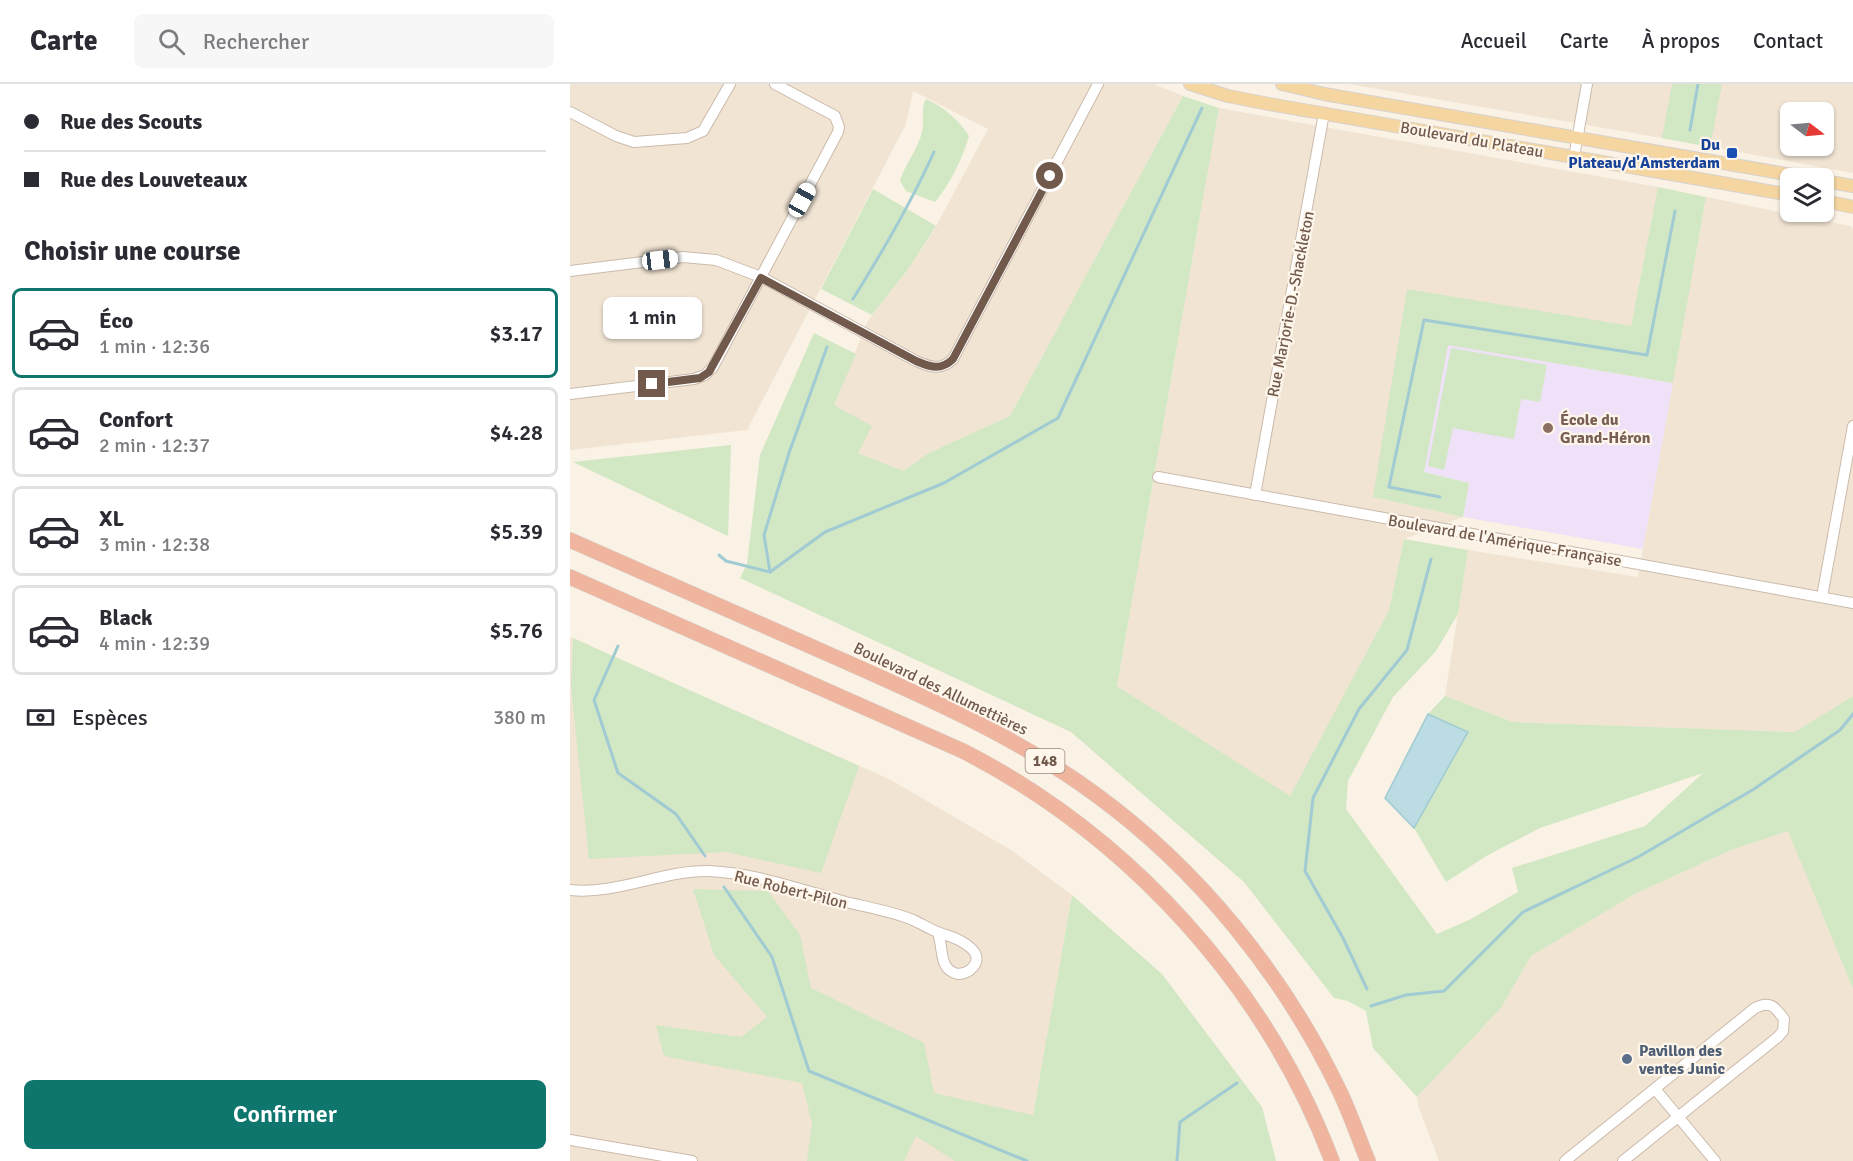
<!DOCTYPE html>
<html lang="fr">
<meta charset="utf-8">
<style>
:root{--surface:#fff;--page:#f7f7f7;--text:#2b2b33;--muted:#7c7c81;--line:#e1e1e2;--accent:#0f766e}
body{margin:0;font-family:Signika,sans-serif;background:var(--page);color:var(--text);height:100vh;display:flex;flex-direction:column;font-size:22px;white-space:nowrap}
*{box-sizing:border-box;margin:0}
p{font-size:20px;color:var(--muted)}
.icon{flex:none;width:33px;height:33px;fill:none;stroke:currentColor;stroke-width:2;stroke-linecap:round;stroke-linejoin:round}
.map{position:relative;flex:1;overflow:hidden}
.details{display:flex;flex-direction:column;background:var(--surface);width:570px}
.details>*{flex:none}
.banner{display:grid;align-content:center;height:132px;padding:0 24px;background:var(--surface)}
.needle{width:39px;rotate:106deg}
.buttons{position:absolute;left:1210px;top:18px;display:grid;gap:12px}
.buttons a{display:grid;place-items:center;width:54px;height:54px;border-radius:9px;background:var(--surface);box-shadow:0 2px 4px #0004;font-size:30px}
.end{position:absolute;width:27px;height:27px;margin:-14px;border:8px solid #71594c;background:#fff;box-shadow:0 0 0 3px #fff}
.from{border-radius:50%}
.bubble{position:absolute;height:42px;border-radius:9px;background:var(--surface);box-shadow:0 2px 4px #0004;font-size:20px;font-weight:600;line-height:42px;text-align:center}
.car{position:absolute;width:18px;height:36px;margin:-18px -9px;border-radius:8px;box-shadow:0 0 4px 2px #0007;background:linear-gradient(#fff 24%,#345 0 40%,#fff 0 76%,#345 0 86%,#fff 0)}
.banner b{display:flex;align-items:center;gap:21px;height:57px;font-size:22px}
.banner b+b{border-top:2px solid var(--line)}
.banner i{width:15px;height:15px;background:var(--text)}
ul{padding:0;list-style:none}
li{display:flex;align-items:center;gap:18px;height:90px;margin:0 12px 9px;padding:0 12px;border:3px solid var(--line);border-radius:9px}
li div{flex:1}
li b{display:block;font-size:22px}
li em{font-style:normal;font-weight:600}
li.on{border-color:var(--accent)}
li>.icon{width:54px;height:54px;stroke-width:1.5}
h2{padding:0 24px;font-size:27px;line-height:72px}
.pay{display:flex;align-items:center;gap:15px;height:66px;padding:0 24px;font-size:22px}
.pay p{margin-inline-start:auto}
.button{display:flex;gap:12px;margin-top:auto;padding:12px 24px}
.button a{flex:1;height:69px;border-radius:9px;background:var(--accent);color:#fff;font-size:24px;font-weight:600;line-height:69px;text-align:center}
header{display:flex;align-items:center;gap:36px;box-sizing:border-box;height:84px;padding:0 30px;background:var(--surface);border-bottom:2px solid var(--line)}
header strong{font-size:28px}
nav{display:flex;gap:33px;margin-inline-start:auto;font-size:21px}
.search{width:420px;height:54px;background:var(--page);display:flex;align-items:center;gap:15px;box-sizing:border-box;padding:0 21px;border-radius:9px;color:var(--muted);font-size:22px}
main{display:flex;flex:1;min-height:0}
.map>svg:first-child{display:block}
.residential{fill:#f1e4d3;fill-rule:evenodd}
.education{fill:#efe1f7}
.green{fill:#d2e7c4}
.water{fill:#badce2;stroke:#a1cbd3;stroke-width:1.5}
.lines{fill:none;stroke-linecap:round;stroke-linejoin:round}
.stream{stroke:#a1cbd3;stroke-width:3}
.minor-casing{stroke:#cbbaab;stroke-width:12}
.major-casing{stroke:#d7d1cd;stroke-width:14}
.highway-casing{stroke:#d7d1cd;stroke-width:16}
.minor{stroke:#fff;stroke-width:10}
.major{stroke:#f5d6a1;stroke-width:12}
.highway{stroke:#f0b59f;stroke-width:15}
.route{stroke:#71594c;stroke-width:8}
.transit-dot{fill:#1a4fb4;stroke:#fef6ea;stroke-width:2}
.education-dot{fill:#8d6e63;stroke:#fef6ea;stroke-width:2}
.service-dot{fill:#5c6f8a;stroke:#fef6ea;stroke-width:2}
.labels{text-anchor:middle;stroke-width:4.5;stroke-linejoin:round;paint-order:stroke}
.shield{fill:#fef6ea;stroke:#9b887b;stroke-width:1.5}
.shield-label{font-size:15px;font-weight:bold;fill:#71594c}
.street-label{font-size:16px;fill:#71594c;stroke:#fef6ea}
.transit-label{font-size:16px;font-weight:bold;fill:#164399;stroke:#fef6ea;text-anchor:end}
.education-label{font-size:16px;font-weight:bold;fill:#785e54;stroke:#fef6ea;text-anchor:start}
.service-label{font-size:16px;font-weight:bold;fill:#4e5e75;stroke:#fef6ea;text-anchor:start}
</style>
<header>
<strong>Carte</strong>
<div class="search"><svg class="icon" aria-label="search" viewBox="0 0 24 24"><circle cx="10" cy="10" r="6"/><path d="M15 15l6 6"/></svg>Rechercher</div>
<nav><a>Accueil</a><a>Carte</a><a>À propos</a><a>Contact</a></nav>
</header>
<main>
<section class="details">
<div class="banner">
<b><i class="from"></i>Rue des Scouts</b>
<b><i></i>Rue des Louveteaux</b>
</div>
<h2>Choisir une course</h2>
<ul>
<li class="on"><svg class="icon" aria-label="car" viewBox="0 0 24 24"><path d="M5 17H2v-5l4-1 3-4h7l3 4 3 1v5h-3M9 17h6M6 11h13"/><circle cx="7" cy="17" r="2"/><circle cx="17" cy="17" r="2"/></svg><div><b>Éco</b><p>1 min · 12:36</p></div><em>$3.17</em></li>
<li><svg class="icon" aria-label="car" viewBox="0 0 24 24"><path d="M5 17H2v-5l4-1 3-4h7l3 4 3 1v5h-3M9 17h6M6 11h13"/><circle cx="7" cy="17" r="2"/><circle cx="17" cy="17" r="2"/></svg><div><b>Confort</b><p>2 min · 12:37</p></div><em>$4.28</em></li>
<li><svg class="icon" aria-label="car" viewBox="0 0 24 24"><path d="M5 17H2v-5l4-1 3-4h7l3 4 3 1v5h-3M9 17h6M6 11h13"/><circle cx="7" cy="17" r="2"/><circle cx="17" cy="17" r="2"/></svg><div><b>XL</b><p>3 min · 12:38</p></div><em>$5.39</em></li>
<li><svg class="icon" aria-label="car" viewBox="0 0 24 24"><path d="M5 17H2v-5l4-1 3-4h7l3 4 3 1v5h-3M9 17h6M6 11h13"/><circle cx="7" cy="17" r="2"/><circle cx="17" cy="17" r="2"/></svg><div><b>Black</b><p>4 min · 12:39</p></div><em>$5.76</em></li>
</ul>
<div class="pay"><svg class="icon" aria-label="cash" viewBox="0 0 24 24"><path d="M3 7h18v10H3z"/><circle cx="12" cy="12" r="2"/></svg>Espèces<p>380 m</p></div>
<div class="button"><a>Confirmer</a></div>
</section>
<div class="map">
<svg width="1283" height="1077" viewBox="0 0 1283 1077">
<rect width="100%" height="100%" fill="#faf2e4"/>
<g class="residential">
<polygon points="0,0 583,0 613,12 440,332 359,369 333,387 288,369 264,322 297,238 339,184 363,148 418,45 343,7 336,40 177,346 0,366"/>
<path d="M 779,0 L 1283,0 L 1283,89 L 1092,54 ZM 1221,28 L 1254,28 L 1254,62 L 1221,62 Z"/>
<polygon points="649,24 1088,103 1061,242 803,413 893,433 834,455 819,526 720,713 547,602"/>
<polygon points="1136,113 1280,142 1283,145 1283,612 1226,648 943,638 875,612 898,466 1068,493"/>
<polygon points="0,553 319,695 441,766 502,811 455,1077 0,1077"/>
<polygon points="1218,746 1283,905 1283,1077 869,1077 848,1021 847,1013 931,924 961,872 1065,810 1161,766"/>
</g>
<polygon class="education" points="878,261 1103,299 1073,465 893,433 899,399 854,388"/>
<g class="green">
<polygon points="1102,0 1152,0 1140,63 1092,54"/>
<polygon points="613,12 649,24 547,602 720,712 819,526 834,455 898,466 888,530 866,567 823,613 778,697 776,725 867,850 899,836 948,808 942,784 1075,742 1133,689 970,744 918,771 876,798 844,744 898,648 858,630 875,612 943,638 1225,648 1283,612 1283,905 1218,747 1161,766 1065,810 961,872 931,924 847,1013 803,964 796,927 778,917 764,914 674,798 501,648 170,494 177,480 190,371 244,249 286,270 264,321 302,342 288,369 333,387 359,369 440,332"/>
<path d="M 356,15 C 374,23 388,35 399,52 C 392,76 381,98 365,118 L 336,107 L 330,97 C 335,80 348,65 352,48 C 355,36 350,25 356,15 Z"/>
<polygon points="1088,103 1136,113 1103,299 878,261 854,388 899,399 893,433 803,413 837,205 1061,242"/>
<polygon points="303,105 366,142 339,184 302,231 251,205"/>
<polygon points="881,264 977,281 970,318 951,315 944,355 883,344 874,386 858,382"/>
<polygon points="161,361 158,452 3,378"/>
<polygon points="3,554 289,682 251,789 156,768 19,775 1,603"/>
<polygon points="123,805 198,807 230,851 241,904 354,959 364,1009 463,1031 502,811 592,890 692,1023 706,1077 385,1077 346,1052 334,1077 237,1077 242,1040 232,999 94,972 86,941 171,953 197,933 144,871"/>
</g>
<polygon class="water" points="858,630 898,648 844,744 815,714"/>
<g class="lines">
<g class="stream">
<polyline points="1120,46 1128,0"/>
<path d="M 283,215 C 313,167 341,119 364,68"/>
<polyline points="870,413 819,403 854,236 1077,271 1105,127"/>
<polyline points="149,471 156,477 200,488 255,448 374,399 488,334 632,24"/>
<polyline points="200,488 194,451 219,369 257,263"/>
<polyline points="48,562 24,616 48,689 106,730 135,772"/>
<polyline points="154,803 202,873 239,987 457,1077"/>
<polyline points="797,905 773,854 735,787 743,714 789,625 837,566 861,475"/>
<polyline points="801,922 836,911 874,907 953,828 1068,773 1184,705 1270,646 1283,630"/>
<polyline points="607,1077 610,1038 667,999"/>
</g>
<g class="minor-casing">
<g id="minor">
<polyline points="0,28 46,52 64,58 117,54 133,47 160,0"/>
<polyline points="1004,73 1017,0"/>
<path d="M 0,187 L 113,173 L 146,176 L 191,193 L 346,277 C 360,283 371,287 383,275 L 528,0"/>
<polyline points="0,310 124,295 135,291 143,283 268,48 269,43 265,32 205,0"/>
<polyline points="588,393 1283,519"/>
<polyline points="685,411 754,29"/>
<polyline points="1252,513 1283,342"/>
<path d="M 0,806 C 47,811 93,786 139,787 C 184,789 229,805 272,817 C 295,823 321,827 343,836 C 354,841 364,848 376,851 C 389,855 420,869 400,886 C 396,889 392,890 388,890 C 368,885 374,866 368,849"/>
<polyline points="1085,1005 1145,1077"/>
<polyline points="0,1056 122,1077"/>
<path d="M 995,1077 L 1185,924 C 1200,916 1205,923 1214,935 L 1213,947 L 1208,953 L 1053,1077"/>
</g>
</g>
<g class="major-casing">
<g id="major">
<polyline points="620,0 658,12 699,20 1221,111"/>
<polyline points="712,0 754,10 1239,94"/>
<polyline points="1254,97 1283,102"/>
<polyline points="1254,117 1283,123"/>
</g>
</g>
<g class="highway-casing">
<g id="highway">
<path d="M 0,456 C 88,495 177,534 265,573 C 355,613 446,652 525,710 C 628,785 713,890 768,1004 C 780,1028 788,1053 798,1077"/>
<path d="M 0,493 L 393,667 C 559,752 696,902 762,1077"/>
</g>
</g>
<use href="#minor" class="minor"/>
<use href="#major" class="major"/>
<use href="#highway" class="highway"/>
</g>
<g class="lines">
<path class="route" d="M 82,300 L 130,294 L 139,288 L 191,194 L 346,277 C 360,283 371,287 383,275 L 480,92"/>
</g>
<rect class="transit-dot" x="1156" y="63" width="12" height="12" rx="3"/>
<circle class="education-dot" cx="978" cy="344" r="6"/>
<circle class="service-dot" cx="1057" cy="975" r="6"/>
<g class="labels">
<rect class="shield" x="455.5" y="665" width="39" height="24" rx="4.5"/>
<g class="shield-label">
<text x="475" y="682">148</text>
</g>
<g class="street-label">
<text transform="translate(902 55) rotate(10)" y="6">Boulevard du Plateau</text>
<text transform="translate(720 220) rotate(-79)" y="6">Rue Marjorie-D.-Shackleton</text>
<text transform="translate(935 456) rotate(10)" y="6">Boulevard de l'Amérique-Française</text>
<text transform="translate(371 604) rotate(26)" y="6">Boulevard des Allumettières</text>
<text transform="translate(221 805) rotate(14)" y="6">Rue Robert-Pilon</text>
</g>
<g class="transit-label">
<text x="1150" y="66">Du<tspan x="1150" dy="18">Plateau/d'Amsterdam</tspan></text>
</g>
<g class="education-label">
<text x="990" y="341">École du<tspan x="990" dy="18">Grand-Héron</tspan></text>
</g>
<g class="service-label">
<text x="1069" y="972">Pavillon des<tspan x="1069" dy="18">ventes Junic</tspan></text>
</g>
</g>
</svg>
<div class="buttons">
<a><svg class="needle" viewBox="-14 -14 28 28"><path d="M0-13l5 13h-10z" fill="#e53935"/><path d="M0 13l5-13h-10z" fill="#7c7c81"/></svg></a>
<a><svg class="icon" aria-label="layers" viewBox="0 0 24 24"><path d="M12 4l9 5-9 5-9-5zM3 14l9 5 9-5"/></svg></a>
</div>
<i class="end from" style="left:480px;top:92px"></i>
<i class="end" style="left:82px;top:300px"></i>
<div class="bubble" style="left:33px;top:213px;width:99px">1 min</div>
<i class="car" style="left:232px;top:116px;rotate:29deg"></i>
<i class="car" style="left:90px;top:176px;rotate:83deg"></i>
</div>
</main>
